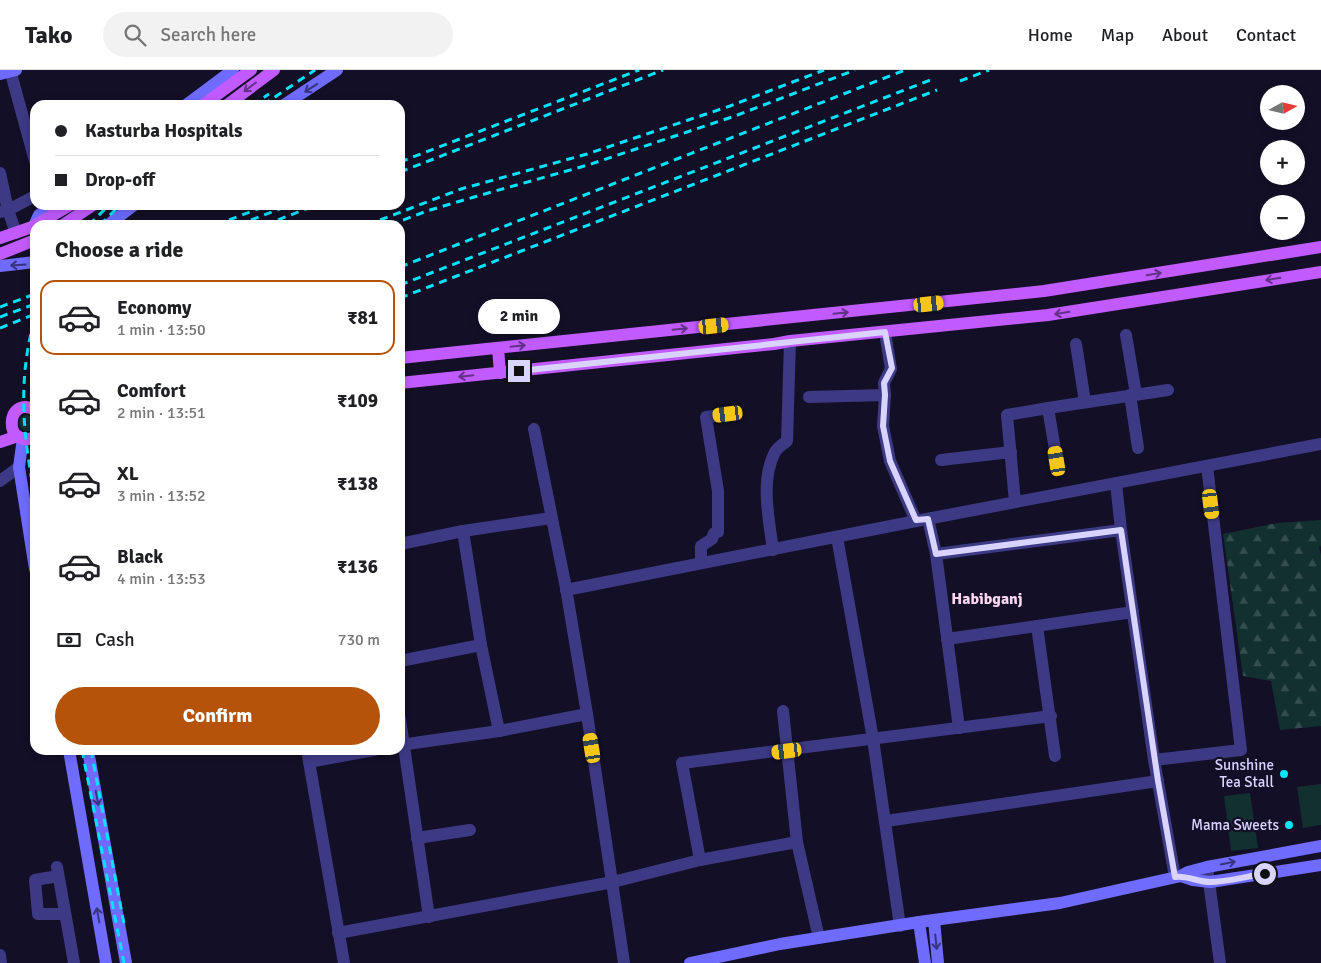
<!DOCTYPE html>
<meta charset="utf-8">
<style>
:root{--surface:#fff;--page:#f2f2f2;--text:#202124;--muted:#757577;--line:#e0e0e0;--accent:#b45309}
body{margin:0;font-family:Signika,sans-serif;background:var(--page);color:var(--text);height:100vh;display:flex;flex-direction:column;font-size:19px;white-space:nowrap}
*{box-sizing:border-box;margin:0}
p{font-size:16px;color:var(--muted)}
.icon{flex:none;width:28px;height:28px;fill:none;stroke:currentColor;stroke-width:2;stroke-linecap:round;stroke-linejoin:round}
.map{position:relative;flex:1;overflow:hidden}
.drawer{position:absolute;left:30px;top:150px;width:375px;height:535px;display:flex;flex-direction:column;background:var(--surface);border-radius:15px;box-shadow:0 2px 8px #0003}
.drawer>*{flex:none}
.banner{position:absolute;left:30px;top:30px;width:375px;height:110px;border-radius:15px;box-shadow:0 2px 8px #0003;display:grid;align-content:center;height:110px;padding:0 25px;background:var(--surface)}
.needle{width:32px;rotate:82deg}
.buttons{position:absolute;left:1260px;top:15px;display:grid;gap:10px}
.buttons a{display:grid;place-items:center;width:45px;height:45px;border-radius:50%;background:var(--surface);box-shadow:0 2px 8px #0003;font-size:25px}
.end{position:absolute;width:22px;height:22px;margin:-11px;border:6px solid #d9d4ff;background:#111;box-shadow:0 0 0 2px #111}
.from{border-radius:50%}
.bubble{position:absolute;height:35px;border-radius:18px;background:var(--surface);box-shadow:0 2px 8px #0003;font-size:16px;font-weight:800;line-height:35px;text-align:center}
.car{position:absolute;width:15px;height:30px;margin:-15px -8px;border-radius:6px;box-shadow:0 0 4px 1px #0007;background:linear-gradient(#f5c518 24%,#345 0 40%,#f5c518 0 76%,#345 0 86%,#f5c518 0)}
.banner b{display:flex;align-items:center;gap:18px;height:48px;font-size:19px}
.banner b+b{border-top:1px solid var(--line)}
.banner i{width:12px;height:12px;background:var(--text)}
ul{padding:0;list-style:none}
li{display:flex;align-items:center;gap:15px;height:75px;margin:0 10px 8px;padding:0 15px;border:2px solid transparent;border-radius:15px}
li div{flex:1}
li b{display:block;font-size:19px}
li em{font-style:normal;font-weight:800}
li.selected{border-color:var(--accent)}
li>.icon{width:45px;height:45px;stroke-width:1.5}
h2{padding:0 25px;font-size:22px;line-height:60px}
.pay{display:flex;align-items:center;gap:12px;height:55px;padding:0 25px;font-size:19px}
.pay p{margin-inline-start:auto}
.primary-button{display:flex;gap:10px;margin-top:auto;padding:10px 25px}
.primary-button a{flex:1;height:58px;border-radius:30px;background:var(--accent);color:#fff;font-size:20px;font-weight:800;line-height:58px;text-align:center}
header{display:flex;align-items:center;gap:30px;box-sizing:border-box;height:70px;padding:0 25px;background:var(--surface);border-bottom:1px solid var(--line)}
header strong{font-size:24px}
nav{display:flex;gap:28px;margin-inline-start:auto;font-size:18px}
.search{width:350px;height:45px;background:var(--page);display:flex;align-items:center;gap:12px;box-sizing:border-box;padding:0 18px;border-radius:28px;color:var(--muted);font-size:19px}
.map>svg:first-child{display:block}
.green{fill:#12302f}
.forest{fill:url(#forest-firs)}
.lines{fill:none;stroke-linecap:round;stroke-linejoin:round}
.street{stroke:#3d3a85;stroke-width:12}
.secondary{stroke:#6f6bff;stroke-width:12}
.primary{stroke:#c25bff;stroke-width:12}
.rail{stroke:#00e5ff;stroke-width:3;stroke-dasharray:8 6;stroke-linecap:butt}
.oneway{stroke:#623188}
.oneway2{stroke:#38347d}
.route{stroke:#d9d4ff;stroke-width:6}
.poi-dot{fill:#00e5ff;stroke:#130f26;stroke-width:2}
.labels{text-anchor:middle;stroke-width:4.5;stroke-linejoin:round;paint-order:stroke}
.poi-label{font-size:15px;fill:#d9d4ff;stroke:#130f26;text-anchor:end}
.neighbourhood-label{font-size:16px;font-weight:bold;fill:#ffd6f0;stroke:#130f26}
</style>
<header>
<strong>Tako</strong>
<div class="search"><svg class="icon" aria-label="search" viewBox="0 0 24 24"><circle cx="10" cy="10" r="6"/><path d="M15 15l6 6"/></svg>Search here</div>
<nav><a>Home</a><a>Map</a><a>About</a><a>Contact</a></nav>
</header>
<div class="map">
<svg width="1321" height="893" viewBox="0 0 1321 893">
<defs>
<pattern id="forest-firs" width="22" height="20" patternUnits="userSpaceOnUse" patternTransform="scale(1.25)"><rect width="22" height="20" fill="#12302f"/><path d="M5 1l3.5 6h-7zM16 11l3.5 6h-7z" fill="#344d4e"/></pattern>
</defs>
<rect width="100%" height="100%" fill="#130f26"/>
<g class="green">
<circle cx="27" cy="353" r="8"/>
<polygon points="1321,714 1321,755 1303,758 1297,717"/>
<polygon points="1250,723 1258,778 1231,781 1224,726"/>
</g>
<polygon class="forest" points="1321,450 1321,476 1319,477 1321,485 1321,656 1280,660 1271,611 1243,606 1223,464 1277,453"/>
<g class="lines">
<g class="street">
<polyline points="10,0 35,91"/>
<polyline points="0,103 8,140 16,163"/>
<polyline points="0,142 8,140 35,126"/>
<polyline points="885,262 891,299 884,313 885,325 883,356 890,391 916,451"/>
<polyline points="1126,265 1136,324"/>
<polyline points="1076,274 1085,332"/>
<polyline points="1130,325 1138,378"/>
<polyline points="809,327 885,325"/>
<polyline points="1048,338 1057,391"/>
<polyline points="534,359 566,518 587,644 624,893"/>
<polyline points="941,390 1011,382"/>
<polyline points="0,411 19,397"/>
<polyline points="1116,413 1121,460 1154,690 1175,807"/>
<polyline points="1015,432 1007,345 1048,338 1168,320"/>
<polyline points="928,449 936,484 959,658"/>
<polyline points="463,461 481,575 499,661"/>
<polyline points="837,467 873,669 900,856"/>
<polyline points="400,474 463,461 551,448"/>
<path d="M 773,480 C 769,450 760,410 775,382 C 778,377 783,374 787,371 L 790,271"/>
<polyline points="936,484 1121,460"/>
<polyline points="701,492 701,476 712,469 714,463 718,462 718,421 706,347 728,344"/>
<polyline points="566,520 916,451 1321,374"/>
<polyline points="1037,556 1055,686"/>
<polyline points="947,569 1133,542"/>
<polyline points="400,591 481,575"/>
<polyline points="783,641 797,772 819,868"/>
<polyline points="400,649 429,847"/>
<polyline points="400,675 499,661 587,644"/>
<polyline points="307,680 344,893"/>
<polyline points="1154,690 1241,680 1207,396"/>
<polyline points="309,692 374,680"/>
<polyline points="886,751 1158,711"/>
<polyline points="417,768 470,760"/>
<polyline points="700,790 682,693 1051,646"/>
<polyline points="57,797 74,893"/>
<polyline points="1207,797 1220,893"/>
<polyline points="58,806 35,810 38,844 65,844"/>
<polyline points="338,863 613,812 700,790 797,772"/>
<polyline points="0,885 1,893"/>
</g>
<g class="secondary">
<polyline points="0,4 16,0"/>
<polyline points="186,35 233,0"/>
<polyline points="284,35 337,0"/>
<polyline points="108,155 134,135"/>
<polyline points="34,156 39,145 52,135"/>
<polyline points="0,196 35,192"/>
<polyline points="23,368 19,397 35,499"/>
<polyline points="69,680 106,893"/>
<polyline points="88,680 126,893"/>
<polyline points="1181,806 1193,810 1210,812 1321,795"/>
<polyline points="934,850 938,893"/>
<polyline points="919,852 925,893"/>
<polyline points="690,893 780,874 919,852 1060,833 1181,806 1188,802 1207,797 1321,776"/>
</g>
<g class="primary">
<polyline points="203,35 251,0"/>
<polyline points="227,35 274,0"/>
<polyline points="36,155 70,135"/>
<polyline points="63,155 93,135"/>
<polyline points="0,168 35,156"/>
<polyline points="0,184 35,170"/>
<polyline points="498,278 500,303"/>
<polyline points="400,288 1044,221 1321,177"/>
<polyline points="400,313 774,274 790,271 1048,245 1321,202"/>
<path d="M 35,340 C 5,324 3,381 35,367"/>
<polyline points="0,372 18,366"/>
</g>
<g class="rail">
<polyline points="960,11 989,0"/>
<polyline points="252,35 269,24"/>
<polyline points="263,35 315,0"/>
<polyline points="400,92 639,0"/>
<polyline points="400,102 663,0"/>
<polyline points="89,155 109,135"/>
<polyline points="100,155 120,135"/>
<polyline points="216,155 268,135"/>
<polyline points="238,155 290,135"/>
<polyline points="265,155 316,135"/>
<polyline points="367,155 461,119 587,84 730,36 824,0"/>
<polyline points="390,155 427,141 474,127 588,95 735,46 855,0"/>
<polyline points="400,197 905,0"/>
<polyline points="400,215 933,9"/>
<polyline points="400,228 937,20"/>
<polyline points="0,237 35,224"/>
<polyline points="0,247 35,234"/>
<path d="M 35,251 C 29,266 27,284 25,300 C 21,348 27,382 35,429"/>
<polyline points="0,258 35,244"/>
<polyline points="32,303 31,340 35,380"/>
<polyline points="82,680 124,893"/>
<polyline points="91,680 124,854"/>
</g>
</g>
<defs><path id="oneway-shaft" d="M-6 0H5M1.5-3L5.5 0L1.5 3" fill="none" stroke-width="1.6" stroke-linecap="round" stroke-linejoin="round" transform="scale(1.25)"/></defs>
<g class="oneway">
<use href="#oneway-shaft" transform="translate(250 17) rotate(143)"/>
<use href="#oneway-shaft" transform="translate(1154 204) rotate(-9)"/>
<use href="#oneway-shaft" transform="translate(1273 209) rotate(171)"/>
<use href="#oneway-shaft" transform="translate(841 243) rotate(-6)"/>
<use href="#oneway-shaft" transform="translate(1062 243) rotate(171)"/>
<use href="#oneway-shaft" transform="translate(680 259) rotate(-6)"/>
<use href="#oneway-shaft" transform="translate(518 276) rotate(-6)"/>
<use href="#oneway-shaft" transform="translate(466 306) rotate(174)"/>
</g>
<g class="oneway2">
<use href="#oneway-shaft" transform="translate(311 18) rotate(147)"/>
<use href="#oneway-shaft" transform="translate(18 195) rotate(176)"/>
<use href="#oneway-shaft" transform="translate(97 728) rotate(80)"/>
<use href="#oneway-shaft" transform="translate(1228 793) rotate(-11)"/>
<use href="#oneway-shaft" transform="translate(98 845) rotate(-100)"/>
<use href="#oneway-shaft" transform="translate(936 872) rotate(84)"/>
</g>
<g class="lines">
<path class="route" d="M 519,301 L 885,262 L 892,298 L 884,313 L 885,325 L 883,356 L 890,391 L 916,450 L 928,449 L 936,484 L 1121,460 L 1158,711 L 1175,807 C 1186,805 1198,812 1210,812 C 1228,812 1247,806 1265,804"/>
</g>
<g class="poi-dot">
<circle cx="1284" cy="704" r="5"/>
<circle cx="1289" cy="755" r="5"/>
</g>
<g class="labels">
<g class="poi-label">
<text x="1274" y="700">Sunshine<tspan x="1274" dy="17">Tea Stall</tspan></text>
<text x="1279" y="760">Mama Sweets</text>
</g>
<g class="neighbourhood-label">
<text x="987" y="534">Habibganj</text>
</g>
</g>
</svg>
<div class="buttons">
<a><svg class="needle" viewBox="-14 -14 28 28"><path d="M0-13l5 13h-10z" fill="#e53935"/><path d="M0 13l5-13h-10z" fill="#757577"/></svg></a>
<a>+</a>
<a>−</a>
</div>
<i class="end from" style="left:1265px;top:804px"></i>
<i class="end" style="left:519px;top:301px"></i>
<div class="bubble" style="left:478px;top:229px;width:82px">2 min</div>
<i class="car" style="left:929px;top:234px;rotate:84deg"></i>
<i class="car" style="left:714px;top:256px;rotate:84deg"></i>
<i class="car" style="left:728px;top:344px;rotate:263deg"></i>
<i class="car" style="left:1057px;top:391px;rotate:351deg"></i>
<i class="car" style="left:1211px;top:434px;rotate:173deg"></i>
<i class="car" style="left:592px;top:678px;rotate:351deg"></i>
<i class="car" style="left:787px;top:681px;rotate:263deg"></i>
<div class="banner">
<b><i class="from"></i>Kasturba Hospitals</b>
<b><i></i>Drop-off</b>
</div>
<section class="drawer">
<h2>Choose a ride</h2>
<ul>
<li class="selected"><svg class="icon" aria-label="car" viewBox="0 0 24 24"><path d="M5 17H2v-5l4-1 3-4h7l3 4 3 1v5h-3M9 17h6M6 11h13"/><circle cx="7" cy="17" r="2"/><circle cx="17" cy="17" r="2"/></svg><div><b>Economy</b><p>1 min · 13:50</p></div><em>₹81</em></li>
<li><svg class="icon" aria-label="car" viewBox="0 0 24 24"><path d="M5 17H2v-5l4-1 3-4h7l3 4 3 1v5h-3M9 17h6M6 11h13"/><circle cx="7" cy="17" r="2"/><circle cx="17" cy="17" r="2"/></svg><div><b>Comfort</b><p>2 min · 13:51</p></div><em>₹109</em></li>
<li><svg class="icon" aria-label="car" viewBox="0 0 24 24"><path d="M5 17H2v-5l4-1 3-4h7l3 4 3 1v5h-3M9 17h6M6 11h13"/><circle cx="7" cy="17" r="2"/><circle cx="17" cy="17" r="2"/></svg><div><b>XL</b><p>3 min · 13:52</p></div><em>₹138</em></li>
<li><svg class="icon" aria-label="car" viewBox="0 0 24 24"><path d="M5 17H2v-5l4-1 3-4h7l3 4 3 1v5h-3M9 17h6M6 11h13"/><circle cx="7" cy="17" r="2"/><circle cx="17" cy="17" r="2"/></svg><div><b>Black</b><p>4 min · 13:53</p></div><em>₹136</em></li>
</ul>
<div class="pay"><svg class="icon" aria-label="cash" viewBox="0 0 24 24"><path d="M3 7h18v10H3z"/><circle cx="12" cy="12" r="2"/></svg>Cash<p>730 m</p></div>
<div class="primary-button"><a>Confirm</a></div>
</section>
</div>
